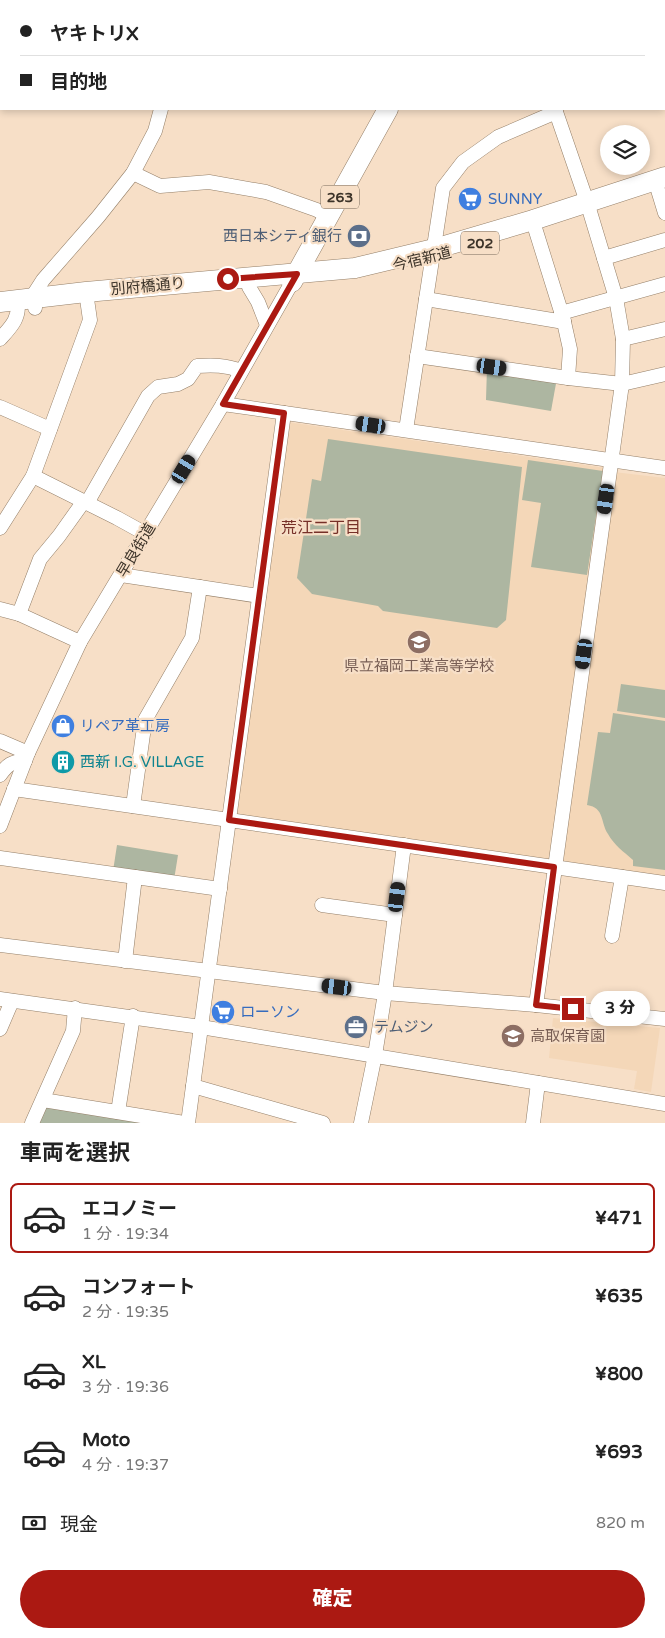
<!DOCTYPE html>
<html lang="ja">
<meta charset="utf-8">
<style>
:root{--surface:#fff;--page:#f2f2f2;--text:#222;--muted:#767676;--line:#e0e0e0;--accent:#ab1912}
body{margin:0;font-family:"Varela Round","Noto Sans JP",sans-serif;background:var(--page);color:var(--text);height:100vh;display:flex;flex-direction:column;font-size:19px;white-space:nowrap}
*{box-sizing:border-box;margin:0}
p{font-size:16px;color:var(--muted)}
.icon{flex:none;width:28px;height:28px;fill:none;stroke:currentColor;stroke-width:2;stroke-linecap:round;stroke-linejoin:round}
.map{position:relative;height:1123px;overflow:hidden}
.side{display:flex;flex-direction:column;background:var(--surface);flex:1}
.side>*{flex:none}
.guide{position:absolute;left:0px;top:0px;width:665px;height:110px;box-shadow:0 2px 8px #0003;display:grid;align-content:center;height:110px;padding:0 20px;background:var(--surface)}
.buttons{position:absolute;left:600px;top:125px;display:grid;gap:10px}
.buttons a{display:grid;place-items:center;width:50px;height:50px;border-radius:50%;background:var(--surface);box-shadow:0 2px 8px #0003;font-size:25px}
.end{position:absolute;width:22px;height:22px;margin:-11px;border:6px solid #ab1912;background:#fff;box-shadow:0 0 0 2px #fff}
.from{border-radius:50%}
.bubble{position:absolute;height:35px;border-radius:18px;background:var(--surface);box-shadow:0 2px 8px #0003;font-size:16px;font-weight:800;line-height:35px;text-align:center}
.car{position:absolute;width:15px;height:30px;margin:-15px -8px;border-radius:6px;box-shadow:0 0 4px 1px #0007;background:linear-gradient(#222 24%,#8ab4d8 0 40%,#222 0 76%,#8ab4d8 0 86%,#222 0)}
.guide b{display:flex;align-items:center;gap:18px;height:48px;font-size:19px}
.guide b+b{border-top:1px solid var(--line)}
.guide i{width:12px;height:12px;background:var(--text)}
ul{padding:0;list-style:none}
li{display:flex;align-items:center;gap:15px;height:70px;margin:0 10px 8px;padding:0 10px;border:2px solid transparent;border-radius:8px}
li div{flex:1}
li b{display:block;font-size:19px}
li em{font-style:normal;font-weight:800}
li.selected{border-color:var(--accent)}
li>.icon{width:45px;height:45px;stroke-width:1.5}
h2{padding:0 20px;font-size:22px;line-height:60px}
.pay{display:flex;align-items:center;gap:12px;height:55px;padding:0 20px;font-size:19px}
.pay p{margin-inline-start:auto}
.primary-button{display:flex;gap:10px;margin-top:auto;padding:10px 20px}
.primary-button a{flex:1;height:58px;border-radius:30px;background:var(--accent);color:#fff;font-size:20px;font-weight:800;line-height:58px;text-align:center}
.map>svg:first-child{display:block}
.built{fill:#f4d7b8}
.green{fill:#adb6a1}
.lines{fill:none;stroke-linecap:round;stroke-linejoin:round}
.minor-casing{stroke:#947f68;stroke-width:15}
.highway-casing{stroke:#947f68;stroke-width:21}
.minor{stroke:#fff;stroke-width:14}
.highway{stroke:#fff;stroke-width:20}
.route{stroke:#ab1912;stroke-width:6}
.labels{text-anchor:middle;stroke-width:4.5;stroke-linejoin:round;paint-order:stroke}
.shield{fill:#f7dfc7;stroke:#746758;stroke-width:1}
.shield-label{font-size:14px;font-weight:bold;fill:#3c3329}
.shop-label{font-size:15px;fill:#366cbe;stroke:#f7dfc7;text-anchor:start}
.service-label{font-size:15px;fill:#4e5e75;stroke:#f7dfc7;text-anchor:end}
.street-label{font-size:15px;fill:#3c3329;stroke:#f7dfc7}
.education-label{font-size:15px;fill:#785e54;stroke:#f7dfc7}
.culture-label{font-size:15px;fill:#0d838f;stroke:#f7dfc7;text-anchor:start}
.neighbourhood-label{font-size:16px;fill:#763028;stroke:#f7dfc7}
</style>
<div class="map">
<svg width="665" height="1123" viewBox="0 0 665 1123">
<rect width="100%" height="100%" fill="#f7dfc7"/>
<g class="built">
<polygon points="287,422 605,468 549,860 233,816"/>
<polygon points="614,472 665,478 665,876 563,861"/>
<polygon points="553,1018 660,1028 651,1092 634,1089 637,1071 549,1058"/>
</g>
<g class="green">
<polygon points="47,0 216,0 215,1 47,1"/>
<polygon points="487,367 557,378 551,411 486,400"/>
<polygon points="328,439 522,467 506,620 497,628 383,611 378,606 312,594 297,578 312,479 321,481"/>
<polygon points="528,460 603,471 587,575 531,567 541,503 522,500"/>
<polygon points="621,684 665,690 665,718 617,711"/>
<path d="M 613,713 L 665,721 L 665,870 L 633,866 L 633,860 C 624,852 614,845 608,834 C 600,822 605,808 587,805 L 598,732 L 610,733 Z"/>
<polygon points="117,845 178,855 174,880 113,871"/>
<polygon points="45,1107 149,1123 39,1123"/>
</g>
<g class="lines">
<g class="minor-casing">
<g id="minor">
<polyline points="216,1 217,0"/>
<polyline points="583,1 584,0"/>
<polyline points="643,1 643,0"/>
<polyline points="664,63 665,63"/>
<polyline points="0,72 1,72"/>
<polyline points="133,173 160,186 209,182 266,192 317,210 329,217"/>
<polyline points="658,190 665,213"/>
<polyline points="535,228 564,321"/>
<polyline points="604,258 665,240"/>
<polyline points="249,287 258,302 267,325"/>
<polyline points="426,299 564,322 570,349 568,378"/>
<polyline points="35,308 34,294 43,280 98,217 133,173 155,131 161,109"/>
<polyline points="561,313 665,284"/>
<path d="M 0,339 C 11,327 21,317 17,300"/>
<polyline points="623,339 665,329"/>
<polyline points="417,356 568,378 622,384 665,374"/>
<polyline points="223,404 665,468"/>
<polyline points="0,407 50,429"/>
<polyline points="406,430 443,188 463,162 498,137 556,112 555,109"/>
<polyline points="33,476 117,518 146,534"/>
<path d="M 87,503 L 148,396 L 158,387 L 178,384 L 188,379 L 197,366 C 213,365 226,365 241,371"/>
<polyline points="0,528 33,476 90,320 86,292"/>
<polyline points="121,575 259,596"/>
<polyline points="0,609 19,614 80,642"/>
<polyline points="19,614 40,559 59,536 84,501"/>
<polyline points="0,741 28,753"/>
<path d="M 0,775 C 7,765 12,761 25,761"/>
<polyline points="14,789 665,883"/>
<polyline points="133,806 145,720 192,638 200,587"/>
<polyline points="0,826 28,753 80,642 223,404 291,284"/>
<polyline points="0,858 220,889"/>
<polyline points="322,905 395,915"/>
<polyline points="612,936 622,877"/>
<polyline points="0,945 385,993 536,1005 665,1019"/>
<polyline points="125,961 135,877"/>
<polyline points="0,999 201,1027 665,1104"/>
<polyline points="536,1005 622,384 623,339 616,298 587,202 556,112"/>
<polyline points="0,1029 12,1001"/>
<polyline points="193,1086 323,1123"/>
<polyline points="43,1100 184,1123"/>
<polyline points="118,1112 133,1016"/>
<polyline points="32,1123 73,1031 75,1008"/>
<polyline points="188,1123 284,413"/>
<polyline points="361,1123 375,1055 385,993 404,845"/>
<polyline points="533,1123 538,1083"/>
</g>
</g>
<g class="highway-casing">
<g id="highway">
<polyline points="445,1 446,0"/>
<polyline points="292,282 388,109"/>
<polyline points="0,302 86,292 355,268 434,249 533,220 665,177"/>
</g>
</g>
<use href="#minor" class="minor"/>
<use href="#highway" class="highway"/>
</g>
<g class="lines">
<polyline class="route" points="228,279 297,274 223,404 284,413 229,820 554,867 536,1005 573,1009"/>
</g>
<defs>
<g id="supermarket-disc" transform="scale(1.25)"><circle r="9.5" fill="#3f7fe0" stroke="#f7dfc7"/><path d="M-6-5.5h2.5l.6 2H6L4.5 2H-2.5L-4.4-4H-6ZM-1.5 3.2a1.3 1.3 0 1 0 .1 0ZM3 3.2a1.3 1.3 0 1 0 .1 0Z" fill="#fff"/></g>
<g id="bank-disc" transform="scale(1.25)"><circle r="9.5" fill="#5c6f8a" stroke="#f7dfc7"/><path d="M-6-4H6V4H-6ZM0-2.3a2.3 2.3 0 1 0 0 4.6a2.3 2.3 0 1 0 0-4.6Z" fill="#fff"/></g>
<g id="school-disc" transform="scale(1.25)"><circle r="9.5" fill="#8d6e63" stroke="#f7dfc7"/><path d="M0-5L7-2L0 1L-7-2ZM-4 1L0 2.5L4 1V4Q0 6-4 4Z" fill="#fff"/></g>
<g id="shop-disc" transform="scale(1.25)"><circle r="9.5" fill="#3f7fe0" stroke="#f7dfc7"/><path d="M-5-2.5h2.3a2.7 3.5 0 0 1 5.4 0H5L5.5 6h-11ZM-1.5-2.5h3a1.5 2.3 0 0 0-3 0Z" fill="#fff"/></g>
<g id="building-disc" transform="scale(1.25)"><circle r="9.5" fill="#0f9aa8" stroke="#f7dfc7"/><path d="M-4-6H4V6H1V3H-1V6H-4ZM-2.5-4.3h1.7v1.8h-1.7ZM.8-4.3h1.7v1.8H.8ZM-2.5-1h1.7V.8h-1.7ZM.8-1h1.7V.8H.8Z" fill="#fff"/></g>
<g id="office-disc" transform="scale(1.25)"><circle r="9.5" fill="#5c6f8a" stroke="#f7dfc7"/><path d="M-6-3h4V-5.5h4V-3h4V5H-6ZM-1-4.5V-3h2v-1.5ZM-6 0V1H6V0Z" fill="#fff"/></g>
</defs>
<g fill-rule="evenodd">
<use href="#supermarket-disc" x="470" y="199"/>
<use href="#bank-disc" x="359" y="236"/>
<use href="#school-disc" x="419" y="642"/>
<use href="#shop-disc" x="63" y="726"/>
<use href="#building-disc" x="63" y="762"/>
<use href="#supermarket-disc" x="223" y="1012"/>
<use href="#office-disc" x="356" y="1027"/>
<use href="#school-disc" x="513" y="1036"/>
</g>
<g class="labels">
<g class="shield">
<rect x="321" y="185.5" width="38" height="23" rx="4"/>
<rect x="461" y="231.5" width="38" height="23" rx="4"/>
</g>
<g class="shield-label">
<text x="340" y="202">263</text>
<text x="480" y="248">202</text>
</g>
<g class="shop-label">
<text x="488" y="204">SUNNY</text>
<text x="80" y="731">リペア革工房</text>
<text x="240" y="1017">ローソン</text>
</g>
<g class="service-label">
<text x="342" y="241">西日本シティ銀行</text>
<text x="374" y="1032" text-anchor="start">テムジン</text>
</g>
<g class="street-label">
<text transform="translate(422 259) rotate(-14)" y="5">今宿新道</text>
<text transform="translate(148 286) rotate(-5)" y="5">別府橋通り</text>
<text transform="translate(136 550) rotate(-59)" y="5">早良街道</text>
</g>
<g class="education-label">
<text x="419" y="671">県立福岡工業高等学校</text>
<text x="530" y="1041" text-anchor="start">高取保育園</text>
</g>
<g class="culture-label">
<text x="80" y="767">西新 I.G. VILLAGE</text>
</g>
<g class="neighbourhood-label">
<text x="321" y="533">荒江二丁目</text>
</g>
</g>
</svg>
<div class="buttons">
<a><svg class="icon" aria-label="layers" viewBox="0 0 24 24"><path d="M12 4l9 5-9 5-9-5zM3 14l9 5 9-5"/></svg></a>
</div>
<i class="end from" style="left:228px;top:279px"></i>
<i class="end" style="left:573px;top:1009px"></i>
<div class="bubble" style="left:590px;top:991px;width:60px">3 分</div>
<i class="car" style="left:492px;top:367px;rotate:98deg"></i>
<i class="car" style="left:371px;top:425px;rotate:279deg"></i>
<i class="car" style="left:184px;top:469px;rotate:31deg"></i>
<i class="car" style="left:606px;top:499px;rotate:188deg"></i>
<i class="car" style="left:584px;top:654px;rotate:188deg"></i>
<i class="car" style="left:397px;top:897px;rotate:7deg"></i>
<i class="car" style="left:337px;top:987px;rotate:277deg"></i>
<div class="guide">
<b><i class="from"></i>ヤキトリX</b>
<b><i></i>目的地</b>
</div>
</div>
<section class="side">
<h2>車両を選択</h2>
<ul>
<li class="selected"><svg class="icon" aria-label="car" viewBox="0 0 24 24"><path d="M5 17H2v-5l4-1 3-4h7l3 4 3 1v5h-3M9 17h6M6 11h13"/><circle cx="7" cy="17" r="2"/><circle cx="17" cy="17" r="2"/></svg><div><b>エコノミー</b><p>1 分 · 19:34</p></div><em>¥471</em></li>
<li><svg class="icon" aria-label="car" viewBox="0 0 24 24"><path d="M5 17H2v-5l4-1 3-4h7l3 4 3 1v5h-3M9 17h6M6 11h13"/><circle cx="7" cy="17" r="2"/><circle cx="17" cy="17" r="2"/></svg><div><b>コンフォート</b><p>2 分 · 19:35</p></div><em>¥635</em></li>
<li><svg class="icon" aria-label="car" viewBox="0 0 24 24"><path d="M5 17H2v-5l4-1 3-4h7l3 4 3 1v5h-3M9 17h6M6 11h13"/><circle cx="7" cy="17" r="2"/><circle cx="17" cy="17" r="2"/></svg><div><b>XL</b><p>3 分 · 19:36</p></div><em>¥800</em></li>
<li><svg class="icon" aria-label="car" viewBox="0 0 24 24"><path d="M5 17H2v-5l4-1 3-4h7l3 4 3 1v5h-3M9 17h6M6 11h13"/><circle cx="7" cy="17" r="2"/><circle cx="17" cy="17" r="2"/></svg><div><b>Moto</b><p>4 分 · 19:37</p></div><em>¥693</em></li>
</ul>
<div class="pay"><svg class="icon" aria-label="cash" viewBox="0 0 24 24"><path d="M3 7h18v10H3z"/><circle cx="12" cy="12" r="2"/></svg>現金<p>820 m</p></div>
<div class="primary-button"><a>確定</a></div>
</section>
